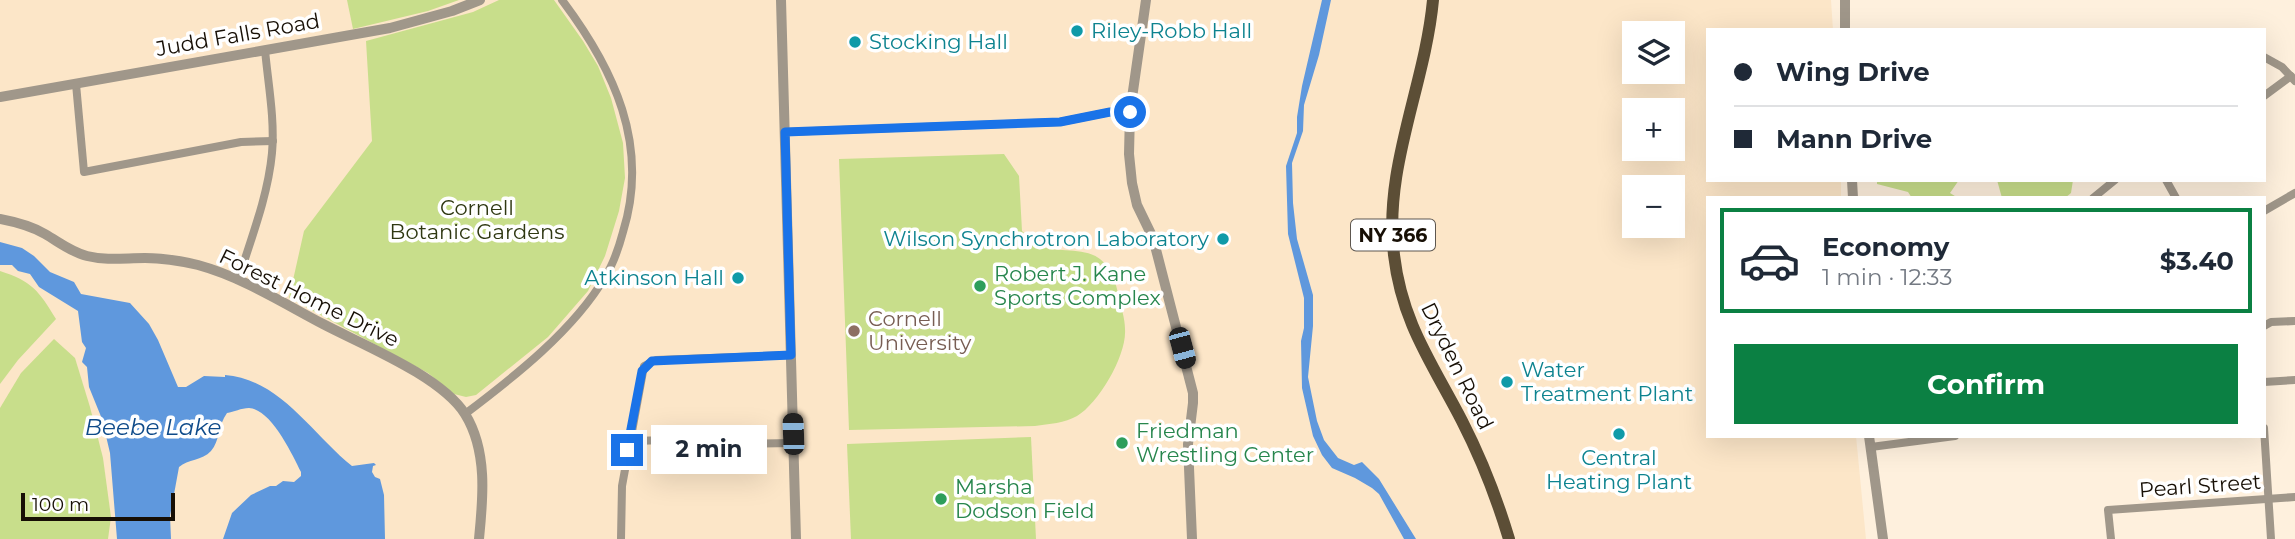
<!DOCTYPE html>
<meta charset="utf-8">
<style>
:root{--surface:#fff;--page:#f6f6f7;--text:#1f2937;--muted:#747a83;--line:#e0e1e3;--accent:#0b8043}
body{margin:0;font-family:Montserrat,sans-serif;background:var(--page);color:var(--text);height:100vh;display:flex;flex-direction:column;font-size:26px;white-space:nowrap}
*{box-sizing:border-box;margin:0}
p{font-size:23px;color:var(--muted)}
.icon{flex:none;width:38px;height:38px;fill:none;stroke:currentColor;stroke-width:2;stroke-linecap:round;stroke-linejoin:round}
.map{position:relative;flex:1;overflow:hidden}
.details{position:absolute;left:1706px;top:196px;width:560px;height:242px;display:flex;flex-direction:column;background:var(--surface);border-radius:0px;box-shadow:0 7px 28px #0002}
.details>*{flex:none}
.guide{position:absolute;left:1706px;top:28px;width:560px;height:154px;border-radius:0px;box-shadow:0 7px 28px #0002;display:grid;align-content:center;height:154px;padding:0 28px;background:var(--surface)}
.tools{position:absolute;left:1622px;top:21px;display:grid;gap:14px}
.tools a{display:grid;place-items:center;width:63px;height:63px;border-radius:0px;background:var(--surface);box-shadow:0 7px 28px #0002;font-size:35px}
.scale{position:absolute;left:21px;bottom:18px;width:154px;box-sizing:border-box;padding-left:7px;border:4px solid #170f05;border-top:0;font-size:19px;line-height:24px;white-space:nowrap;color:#170f05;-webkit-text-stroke:5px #fff;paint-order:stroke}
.end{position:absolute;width:32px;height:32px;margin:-16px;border:9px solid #1a73e8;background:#fff;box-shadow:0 0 0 4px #fff}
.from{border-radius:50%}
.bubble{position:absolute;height:49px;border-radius:0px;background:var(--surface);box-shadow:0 7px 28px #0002;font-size:23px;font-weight:700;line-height:49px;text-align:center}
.car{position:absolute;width:21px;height:42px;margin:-21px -10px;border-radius:9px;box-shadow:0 0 5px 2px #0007;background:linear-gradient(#222 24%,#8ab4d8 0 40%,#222 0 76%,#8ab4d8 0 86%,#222 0)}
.guide b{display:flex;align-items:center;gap:24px;height:66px;font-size:26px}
.guide b+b{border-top:2px solid var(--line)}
.guide i{width:18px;height:18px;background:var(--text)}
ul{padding:12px 0 0;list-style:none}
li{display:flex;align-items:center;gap:21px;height:105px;margin:0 14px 10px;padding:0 14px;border:4px solid var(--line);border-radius:0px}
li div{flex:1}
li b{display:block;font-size:26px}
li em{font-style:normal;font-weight:700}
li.on{border-color:var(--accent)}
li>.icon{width:63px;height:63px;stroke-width:1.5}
.button{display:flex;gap:14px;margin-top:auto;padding:14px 28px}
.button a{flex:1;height:80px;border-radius:0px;background:var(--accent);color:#fff;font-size:28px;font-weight:700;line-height:80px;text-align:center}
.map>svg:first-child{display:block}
.built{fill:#fce6c8;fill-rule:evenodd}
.green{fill:#c8de8b}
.water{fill:#5f98dd}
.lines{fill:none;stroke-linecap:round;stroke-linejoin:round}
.minor{stroke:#a0978a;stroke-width:8}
.tertiary{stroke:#a0978a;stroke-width:10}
.primary{stroke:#5c4e36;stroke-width:12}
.route{stroke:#1a73e8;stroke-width:9}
.culture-dot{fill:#0f9aa8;stroke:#fff;stroke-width:2.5}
.leisure-dot{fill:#2e9e5b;stroke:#fff;stroke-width:2.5}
.education-dot{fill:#8d6e63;stroke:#fff;stroke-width:2.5}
.labels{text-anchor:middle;stroke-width:7;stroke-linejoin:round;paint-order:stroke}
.shield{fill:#fff;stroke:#5d5750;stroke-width:2}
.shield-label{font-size:19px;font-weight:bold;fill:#170f05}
.culture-label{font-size:21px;fill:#0d838f;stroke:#fff;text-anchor:start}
.street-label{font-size:21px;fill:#170f05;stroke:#fff}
.park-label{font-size:21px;fill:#2f3812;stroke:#fff}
.leisure-label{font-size:21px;fill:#27864d;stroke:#fff;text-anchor:start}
.education-label{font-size:21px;fill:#785e54;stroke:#fff;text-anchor:start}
.water-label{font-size:23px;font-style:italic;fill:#0e4a89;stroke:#fff}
</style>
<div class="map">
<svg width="2295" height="539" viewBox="0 0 2295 539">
<rect width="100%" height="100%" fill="#fef0dd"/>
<path class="built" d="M 0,0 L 1831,0 L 1833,30 L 1708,30 L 1708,180 L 1841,180 L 1841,198 L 1708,198 L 1708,436 L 1856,436 L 1866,539 L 0,539 ZM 1634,33 L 1673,33 L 1673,72 L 1634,72 ZM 1634,110 L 1673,110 L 1673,149 L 1634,149 ZM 1634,187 L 1673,187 L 1673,226 L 1634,226 Z"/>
<g class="green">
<polygon points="347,0 459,0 428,11 353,29"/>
<polygon points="499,0 554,0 583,41 598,66 611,98 623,143 625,178 619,211 605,256 588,291 548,337 476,395 466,397 454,394 428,373 289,298 304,231 372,141 366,41 473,12"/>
<path d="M 1004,154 L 1019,176 L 1022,231 C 1027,235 1032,242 1038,245 C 1055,254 1083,246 1100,259 C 1112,268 1116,284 1119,297 C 1121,308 1125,318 1125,329 C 1127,355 1099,403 1077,416 C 1065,423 1049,424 1035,426 L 849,430 L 839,159 Z"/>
<polygon points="1877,180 1959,180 1950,193 1958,198 1912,198 1908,192 1877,184"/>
<polygon points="1997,180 2073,180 2071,193 2065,198 2002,198"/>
<path d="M 0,271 C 32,281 39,291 56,319 L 18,360 L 0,384 Z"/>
<polygon points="54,339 75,358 90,407 103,458 111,517 108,539 0,539 0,408 21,373"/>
<polygon points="1031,437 1036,539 851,539 847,444"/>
</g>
<g class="water">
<polygon points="1322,0 1331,0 1319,55 1304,105 1303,131 1292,163 1293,203 1297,239 1313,295 1313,326 1308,377 1317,421 1324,440 1338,458 1354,465 1362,462 1379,479 1416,539 1404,539 1379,494 1372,488 1355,478 1332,468 1322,455 1313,436 1302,388 1301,341 1304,328 1304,298 1288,234 1286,166 1297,133 1297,117 1302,86"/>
<path d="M 0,242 L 22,248 L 34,256 L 50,272 L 74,282 L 81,294 L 130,303 L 149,324 L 158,340 L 178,387 L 186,387 L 204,376 L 225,377 L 225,375 C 280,379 312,434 352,466 L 374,463 L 376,465 L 373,466 L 372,472 L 375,477 L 380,479 L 384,495 L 385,539 L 223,539 L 232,513 L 251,495 L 270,486 L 276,486 L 283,481 L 294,482 L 301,476 L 301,472 C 292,454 271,409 249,408 C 241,408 234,412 227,413 C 218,425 220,441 211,451 C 202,461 188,459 179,467 L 170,516 L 171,539 L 117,539 L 110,453 L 102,419 L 89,387 L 87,367 L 82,362 L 86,348 L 82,342 L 78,311 L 39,287 L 30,274 L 18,271 L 12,265 L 0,265 Z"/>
</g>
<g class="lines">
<g class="minor">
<polyline points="2264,57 2282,67 2295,81"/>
<polyline points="76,84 84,172 241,142 273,141"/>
<polyline points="2264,96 2291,76"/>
<polyline points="785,132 1060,122 1110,112 1130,112"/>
<polyline points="2166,180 2176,198"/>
<polyline points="2093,198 2115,180"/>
<polyline points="2264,211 2295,193"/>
<path d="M 238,280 C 251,239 268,196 272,153 C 275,119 268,83 265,50"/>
<polyline points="2264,326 2271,322 2295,321"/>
<polyline points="2264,382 2295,380"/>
<path d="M 465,414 C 514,377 574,330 605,277 C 614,263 619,247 623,232 C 650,145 614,69 562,0"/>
<polyline points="2264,428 2271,539"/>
<polyline points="629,441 715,439 729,444 793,443"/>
<polyline points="1871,447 1955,436"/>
<polyline points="621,539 622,486 644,366 656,360 791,355"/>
<polyline points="2111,539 2108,510 2295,497"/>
</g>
<g class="tertiary">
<polyline points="781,0 796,539"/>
<polyline points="1146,0 1130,112 1129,154 1132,183 1137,205 1153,238 1193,393 1193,403 1188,444 1192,539"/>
<polyline points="1845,30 1845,0"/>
<polyline points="0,97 390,28 452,11 480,0"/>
<polyline points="1852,180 1853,198"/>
<path d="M 0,219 C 16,222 31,226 45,234 C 59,242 71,252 87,256 C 107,261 125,258 145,258 C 163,258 181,261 198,265 C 242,277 283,303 323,324 C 363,345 441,376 465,414 C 488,451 483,499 479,539"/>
<polyline points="1869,436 1883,539"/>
</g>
<path class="primary" d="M 1433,0 C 1425,86 1383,168 1394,255 C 1402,323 1432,363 1462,421 C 1481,458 1497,499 1509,539"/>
</g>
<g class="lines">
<polyline class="route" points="627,450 642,371 652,361 791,355 785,132 1060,122 1110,112 1130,112"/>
</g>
<g class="culture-dot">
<circle cx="1077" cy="31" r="7"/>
<circle cx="855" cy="42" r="7"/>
<circle cx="1223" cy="239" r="7"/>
<circle cx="738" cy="278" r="7"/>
<circle cx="1507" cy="382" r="7"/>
<circle cx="1619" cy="434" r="7"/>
</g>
<g class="leisure-dot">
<circle cx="980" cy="286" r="7"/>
<circle cx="1122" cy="443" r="7"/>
<circle cx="941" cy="499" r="7"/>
</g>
<circle class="education-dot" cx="854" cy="331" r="7"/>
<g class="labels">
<rect class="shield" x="1351" y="219.5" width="84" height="31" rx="5"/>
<g class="shield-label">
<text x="1393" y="242">NY 366</text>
</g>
<g class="culture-label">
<text x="1091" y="38">Riley-Robb Hall</text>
<text x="869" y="49">Stocking Hall</text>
<text x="1209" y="246" text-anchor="end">Wilson Synchrotron Laboratory</text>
<text x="724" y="285" text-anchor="end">Atkinson Hall</text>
<text x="1521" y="377">Water<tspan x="1521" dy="24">Treatment Plant</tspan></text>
<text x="1619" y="465" text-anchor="middle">Central<tspan x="1619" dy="24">Heating Plant</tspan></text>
</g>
<g class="street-label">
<text transform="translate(238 35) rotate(-10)" y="7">Judd Falls Road</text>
<text transform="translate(309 298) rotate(26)" y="7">Forest Home Drive</text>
<text transform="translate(1457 366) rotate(64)" y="7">Dryden Road</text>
<text transform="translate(2200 486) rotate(-4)" y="7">Pearl Street</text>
</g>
<g class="park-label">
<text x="477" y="215">Cornell<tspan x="477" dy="24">Botanic Gardens</tspan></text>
</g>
<g class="leisure-label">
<text x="994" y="281">Robert J. Kane<tspan x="994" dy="24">Sports Complex</tspan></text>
<text x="1136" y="438">Friedman<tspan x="1136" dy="24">Wrestling Center</tspan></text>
<text x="955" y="494">Marsha<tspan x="955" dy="24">Dodson Field</tspan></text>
</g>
<g class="education-label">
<text x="868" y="326">Cornell<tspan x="868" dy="24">University</tspan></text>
</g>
<g class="water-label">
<text x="153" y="435">Beebe Lake</text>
</g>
</g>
</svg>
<div class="tools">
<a><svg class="icon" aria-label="layers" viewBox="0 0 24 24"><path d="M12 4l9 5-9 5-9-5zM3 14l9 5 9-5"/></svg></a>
<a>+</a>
<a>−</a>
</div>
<div class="scale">100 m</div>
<i class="end from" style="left:1130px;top:112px"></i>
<i class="end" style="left:627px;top:450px"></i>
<div class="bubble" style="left:651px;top:425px;width:116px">2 min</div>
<i class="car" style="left:1182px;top:348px;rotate:165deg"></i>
<i class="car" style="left:793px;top:434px;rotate:358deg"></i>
<div class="guide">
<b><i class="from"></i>Wing Drive</b>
<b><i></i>Mann Drive</b>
</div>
<section class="details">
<ul>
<li class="on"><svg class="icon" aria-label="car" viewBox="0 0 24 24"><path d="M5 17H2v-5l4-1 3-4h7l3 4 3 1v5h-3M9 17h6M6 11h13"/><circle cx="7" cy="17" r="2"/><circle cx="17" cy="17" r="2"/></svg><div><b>Economy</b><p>1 min · 12:33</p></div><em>$3.40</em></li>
</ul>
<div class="button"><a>Confirm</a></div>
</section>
</div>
